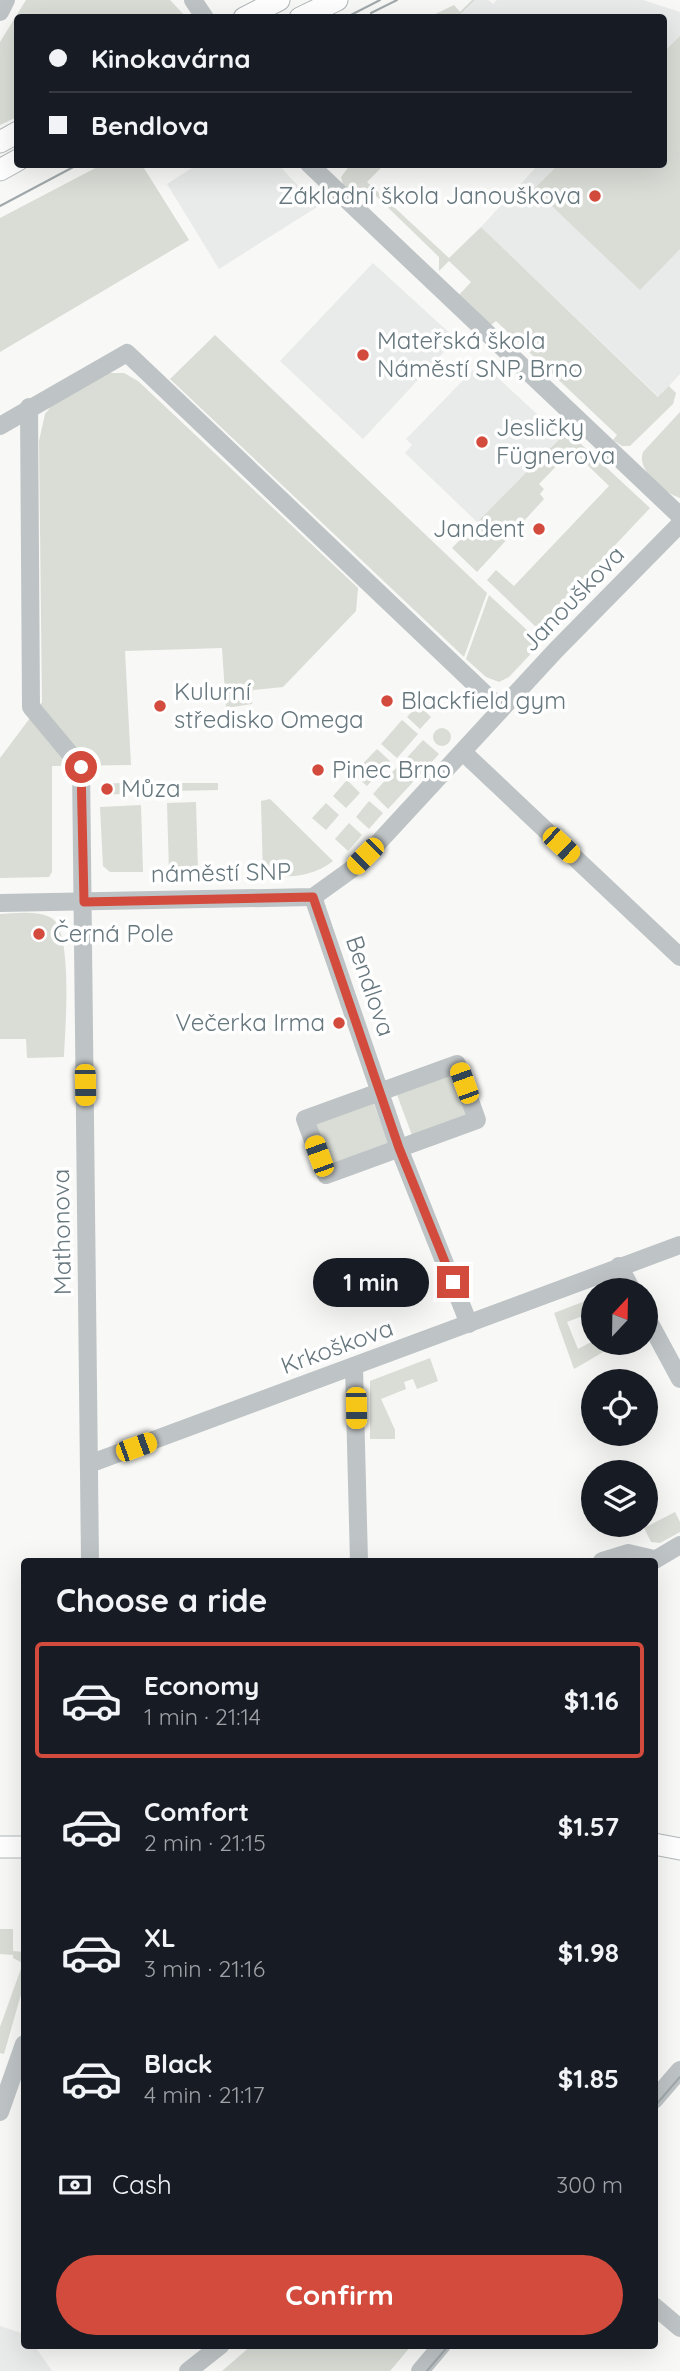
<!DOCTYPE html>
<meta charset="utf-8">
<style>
:root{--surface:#171b24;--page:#242831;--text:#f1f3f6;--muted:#9ea1a6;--line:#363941;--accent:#d34b3c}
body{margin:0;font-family:Quicksand,sans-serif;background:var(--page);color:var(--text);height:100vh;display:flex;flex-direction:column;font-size:26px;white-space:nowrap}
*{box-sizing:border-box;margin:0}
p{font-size:23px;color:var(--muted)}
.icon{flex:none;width:38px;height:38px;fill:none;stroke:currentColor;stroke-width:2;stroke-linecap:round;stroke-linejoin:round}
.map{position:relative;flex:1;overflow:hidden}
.drawer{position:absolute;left:21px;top:1558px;width:637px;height:791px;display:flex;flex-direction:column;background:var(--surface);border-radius:7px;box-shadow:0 7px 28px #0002}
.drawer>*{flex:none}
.banner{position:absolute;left:14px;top:14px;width:653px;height:154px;border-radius:7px;box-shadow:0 7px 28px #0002;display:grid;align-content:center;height:154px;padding:0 35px;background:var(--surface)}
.needle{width:46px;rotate:22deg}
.controls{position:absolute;left:581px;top:1278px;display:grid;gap:14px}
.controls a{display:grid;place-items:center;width:77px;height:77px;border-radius:50%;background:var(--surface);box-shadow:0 7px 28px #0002;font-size:35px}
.end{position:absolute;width:32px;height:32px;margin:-16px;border:9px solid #d34b3c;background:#fff;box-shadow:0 0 0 4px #fff}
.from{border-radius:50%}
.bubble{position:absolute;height:49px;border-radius:24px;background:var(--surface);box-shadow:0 7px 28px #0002;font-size:23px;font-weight:700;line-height:49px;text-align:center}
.car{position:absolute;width:21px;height:42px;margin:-21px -10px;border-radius:9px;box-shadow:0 0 5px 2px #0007;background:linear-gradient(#f5c518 24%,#345 0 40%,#f5c518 0 76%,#345 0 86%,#f5c518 0)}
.banner b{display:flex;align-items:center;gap:24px;height:66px;font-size:26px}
.banner b+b{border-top:2px solid var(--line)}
.banner i{width:18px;height:18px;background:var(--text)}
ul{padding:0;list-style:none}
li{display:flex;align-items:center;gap:21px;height:116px;margin:0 14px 10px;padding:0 21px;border:4px solid transparent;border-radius:7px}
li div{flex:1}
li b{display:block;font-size:26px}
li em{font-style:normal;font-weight:700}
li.on{border-color:var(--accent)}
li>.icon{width:63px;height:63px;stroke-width:1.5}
h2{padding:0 35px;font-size:32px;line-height:84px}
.pay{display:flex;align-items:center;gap:18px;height:77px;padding:0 35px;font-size:26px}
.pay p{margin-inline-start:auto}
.button{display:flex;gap:14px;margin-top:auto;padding:14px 35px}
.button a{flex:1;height:80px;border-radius:42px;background:var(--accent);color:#fff;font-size:28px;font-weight:700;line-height:80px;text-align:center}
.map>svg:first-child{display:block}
.built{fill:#e9eaea}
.green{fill:#d9ddd6}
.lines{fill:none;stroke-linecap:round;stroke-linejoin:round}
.major-casing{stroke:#b2b7ba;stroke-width:23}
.minor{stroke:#bec3c5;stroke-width:18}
.major{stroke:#fff;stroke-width:21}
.tram{stroke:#a0a8ab;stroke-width:2}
.route{stroke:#d34b3c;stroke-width:9}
.poi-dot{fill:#d34b3c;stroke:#fff;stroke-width:2.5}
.labels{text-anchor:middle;stroke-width:7;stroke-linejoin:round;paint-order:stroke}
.poi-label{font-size:24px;fill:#66777e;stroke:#fff;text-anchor:start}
.street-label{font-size:24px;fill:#66777e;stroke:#fff}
</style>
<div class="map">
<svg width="680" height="2371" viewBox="0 0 680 2371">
<rect width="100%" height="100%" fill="#f8f8f6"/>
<g class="built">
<polygon points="475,0 488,0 493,4 497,0 643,0 680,12 680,374 659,397 481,227 538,165 663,164 663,18 458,18"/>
<polygon points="198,164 279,165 317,207 219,269 167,184"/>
<polygon points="373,263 456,339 363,439 280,361"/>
<polygon points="486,367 561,436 478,523 405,453 412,445 406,439 473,370 479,375"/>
<polygon points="0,2326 24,2334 24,2345 34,2345 52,2371 0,2371"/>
</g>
<g class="green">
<polygon points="26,0 170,0 186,17 18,18 17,117 0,125 0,42"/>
<polygon points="472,0 475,0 458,17 448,14 445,17 429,17 454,5 460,12"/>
<polygon points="680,36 680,249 640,290 534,189 558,165 663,164 663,53"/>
<polygon points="103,164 142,165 189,240 0,352 0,218"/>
<polygon points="350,165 384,165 367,182 449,258 481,227 658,397 669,386 676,393 673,404 630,446 622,446 613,440 617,435 496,321 491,325 458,296 471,282 449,261 439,271 439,257 373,193 362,204 344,188 341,177"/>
<polygon points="215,335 487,593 464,657 170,379"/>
<polygon points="103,373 124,373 138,381 358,588 356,611 283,687 253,690 252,704 226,708 222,648 125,651 131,765 52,766 52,872 49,877 0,878 0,758 42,702 39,441 45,414 58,398"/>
<path d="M 680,412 L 680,498 C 664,493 636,470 643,452 Z"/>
<polygon points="567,431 650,508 537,628 487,580 496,570 514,586 609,486 572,450 539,484 544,489 540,494 544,499 477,572 452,548"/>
<polygon points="489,595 541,643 509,677 499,682 486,677 466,659"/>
<polygon points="418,705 431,717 420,729 407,717"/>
<polygon points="402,720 418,734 397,758 381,744"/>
<circle cx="442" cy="737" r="9"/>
<polygon points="423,740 439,754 418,777 402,763"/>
<polygon points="377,749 390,761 367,786 353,774"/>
<polygon points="397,767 413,782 388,809 373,794"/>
<polygon points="347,780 360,793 346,808 333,796"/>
<polygon points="141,782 141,793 101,795 101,784"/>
<polygon points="173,783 218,783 218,790 173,791"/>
<path d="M 270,799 L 333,861 C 311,878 290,877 263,876 L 261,801 Z"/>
<polygon points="369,801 383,813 369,829 356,817"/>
<polygon points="196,802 198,871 169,872 167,803"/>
<polygon points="326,803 339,815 326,830 312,818"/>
<polygon points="141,805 143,872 110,872 103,866 100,807"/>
<polygon points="349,823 362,835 348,851 335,839"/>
<path d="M 0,914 C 14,913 41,910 53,919 C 73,937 65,1030 64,1057 L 27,1058 L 26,1039 L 0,1039 Z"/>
<polygon points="451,1071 468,1118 413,1138 396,1092"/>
<polygon points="372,1099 390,1147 329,1166 314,1127 316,1121"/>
<polygon points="593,1298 593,1312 567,1322 578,1349 593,1341 600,1342 605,1351 574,1369 554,1313"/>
<polygon points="430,1358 438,1381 417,1389 413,1379 404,1382 406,1389 381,1399 395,1430 395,1439 370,1439 370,1381"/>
<polygon points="675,1512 680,1522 680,1532 660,1543 651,1542 644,1528"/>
<polygon points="0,1929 13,1929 13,1951 24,1952 24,1984 4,2054 0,2053 0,2027 23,1963 13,1958 13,1955 0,1954"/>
<polygon points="252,2345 412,2345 390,2371 222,2371"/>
</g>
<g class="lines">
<g class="major-casing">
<g id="major">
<polyline points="244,18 279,0"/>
<polyline points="300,18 337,0"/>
<polyline points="0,142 18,132"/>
<polyline points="0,170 18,160"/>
<polyline points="654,1844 680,1849"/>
<polyline points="0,1847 24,1847"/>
</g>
</g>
<g class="minor">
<polyline points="193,0 205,18"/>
<polyline points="0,12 6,0"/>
<polyline points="309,164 680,516"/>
<polyline points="29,407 31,707 81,767 90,1561"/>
<polyline points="0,426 127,353 501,709"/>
<polyline points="464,753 680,957"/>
<polyline points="313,897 399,1148 469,1324"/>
<polyline points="0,903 313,897 352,869 377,844 556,650 680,524"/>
<polygon points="457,1064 477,1120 326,1175 305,1119"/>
<polyline points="619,1266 632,1290"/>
<polyline points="646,1316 680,1379"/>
<polyline points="354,1367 359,1561"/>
<polyline points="89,1464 680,1245"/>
<polyline points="602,1561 628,1553 654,1559"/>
<polyline points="653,1561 680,1545"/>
<polyline points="654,2100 680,2070"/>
<polyline points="0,2112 24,2044"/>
<polyline points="654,2306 680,2328"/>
<polyline points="188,2371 221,2345"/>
<polyline points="420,2371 442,2345"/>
</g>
<use href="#major" class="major"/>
<g class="tram">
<polyline points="371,13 397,0"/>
<polyline points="345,18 380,0"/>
<polyline points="0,206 79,164"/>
<polyline points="654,2107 680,2077"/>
<polyline points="427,2371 449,2345"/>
</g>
</g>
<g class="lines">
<polyline class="route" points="81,767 84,902 313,897 399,1148 453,1282"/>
</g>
<g class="poi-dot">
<circle cx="595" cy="196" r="7"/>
<circle cx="363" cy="355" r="7"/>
<circle cx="482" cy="442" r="7"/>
<circle cx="539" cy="529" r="7"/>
<circle cx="387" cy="701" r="7"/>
<circle cx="160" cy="706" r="7"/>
<circle cx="318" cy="770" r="7"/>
<circle cx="107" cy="789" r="7"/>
<circle cx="39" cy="934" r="7"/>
<circle cx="339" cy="1023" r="7"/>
</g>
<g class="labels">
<g class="poi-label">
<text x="581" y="204" text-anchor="end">Základní škola Janouškova</text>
<text x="377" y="349">Mateřská škola<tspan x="377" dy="28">Náměstí SNP, Brno</tspan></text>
<text x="496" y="436">Jesličky<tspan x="496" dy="28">Fügnerova</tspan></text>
<text x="525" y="537" text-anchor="end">Jandent</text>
<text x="174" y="700">Kulurní<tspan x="174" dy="28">středisko Omega</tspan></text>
<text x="401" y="709">Blackfield gym</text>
<text x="332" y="778">Pinec Brno</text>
<text x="121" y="797">Můza</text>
<text x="53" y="942">Černá Pole</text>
<text x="325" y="1031" text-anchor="end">Večerka Irma</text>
</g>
<g class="street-label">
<text transform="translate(573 599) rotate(-46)" y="8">Janouškova</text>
<text transform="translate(221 873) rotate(-1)" y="8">náměstí SNP</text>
<text transform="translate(370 986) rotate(71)" y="8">Bendlova</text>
<text transform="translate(62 1232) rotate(-91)" y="8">Mathonova</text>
<text transform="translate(337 1347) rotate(-20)" y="8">Krkoškova</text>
</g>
</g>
</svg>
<div class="controls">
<a><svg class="needle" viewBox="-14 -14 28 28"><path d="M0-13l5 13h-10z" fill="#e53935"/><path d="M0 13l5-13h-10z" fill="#9ea1a6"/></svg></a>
<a><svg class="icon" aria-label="locate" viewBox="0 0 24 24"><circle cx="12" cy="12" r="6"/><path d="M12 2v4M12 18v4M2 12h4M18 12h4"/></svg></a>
<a><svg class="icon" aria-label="layers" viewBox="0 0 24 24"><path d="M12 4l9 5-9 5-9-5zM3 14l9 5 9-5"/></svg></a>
</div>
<i class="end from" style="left:81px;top:767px"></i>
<i class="end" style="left:453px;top:1282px"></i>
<div class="bubble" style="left:313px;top:1258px;width:116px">1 min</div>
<i class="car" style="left:561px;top:845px;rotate:133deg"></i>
<i class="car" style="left:365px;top:856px;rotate:225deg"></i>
<i class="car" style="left:464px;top:1083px;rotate:340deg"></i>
<i class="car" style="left:85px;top:1085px;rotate:179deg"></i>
<i class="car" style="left:319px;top:1156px;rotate:340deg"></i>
<i class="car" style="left:356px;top:1408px;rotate:179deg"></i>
<i class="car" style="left:136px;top:1447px;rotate:70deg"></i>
<div class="banner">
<b><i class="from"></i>Kinokavárna</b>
<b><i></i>Bendlova</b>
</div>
<section class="drawer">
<h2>Choose a ride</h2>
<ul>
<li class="on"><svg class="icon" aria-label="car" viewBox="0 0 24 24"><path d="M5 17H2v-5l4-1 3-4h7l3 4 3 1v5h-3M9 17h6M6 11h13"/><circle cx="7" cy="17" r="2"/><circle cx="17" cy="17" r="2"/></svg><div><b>Economy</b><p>1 min · 21:14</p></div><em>$1.16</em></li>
<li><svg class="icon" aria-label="car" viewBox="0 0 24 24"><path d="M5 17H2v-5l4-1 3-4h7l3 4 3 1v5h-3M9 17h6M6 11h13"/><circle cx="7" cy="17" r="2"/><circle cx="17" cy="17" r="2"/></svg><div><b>Comfort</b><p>2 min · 21:15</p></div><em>$1.57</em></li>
<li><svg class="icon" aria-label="car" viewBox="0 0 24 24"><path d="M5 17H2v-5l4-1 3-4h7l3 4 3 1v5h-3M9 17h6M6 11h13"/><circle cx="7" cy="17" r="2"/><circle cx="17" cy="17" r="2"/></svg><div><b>XL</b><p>3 min · 21:16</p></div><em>$1.98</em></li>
<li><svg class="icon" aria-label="car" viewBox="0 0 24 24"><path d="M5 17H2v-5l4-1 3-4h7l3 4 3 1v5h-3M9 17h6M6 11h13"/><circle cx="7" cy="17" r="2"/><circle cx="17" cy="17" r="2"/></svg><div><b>Black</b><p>4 min · 21:17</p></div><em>$1.85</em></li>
</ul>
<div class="pay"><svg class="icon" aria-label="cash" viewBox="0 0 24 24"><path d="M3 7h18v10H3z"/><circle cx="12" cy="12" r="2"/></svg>Cash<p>300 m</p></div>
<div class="button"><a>Confirm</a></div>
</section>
</div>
